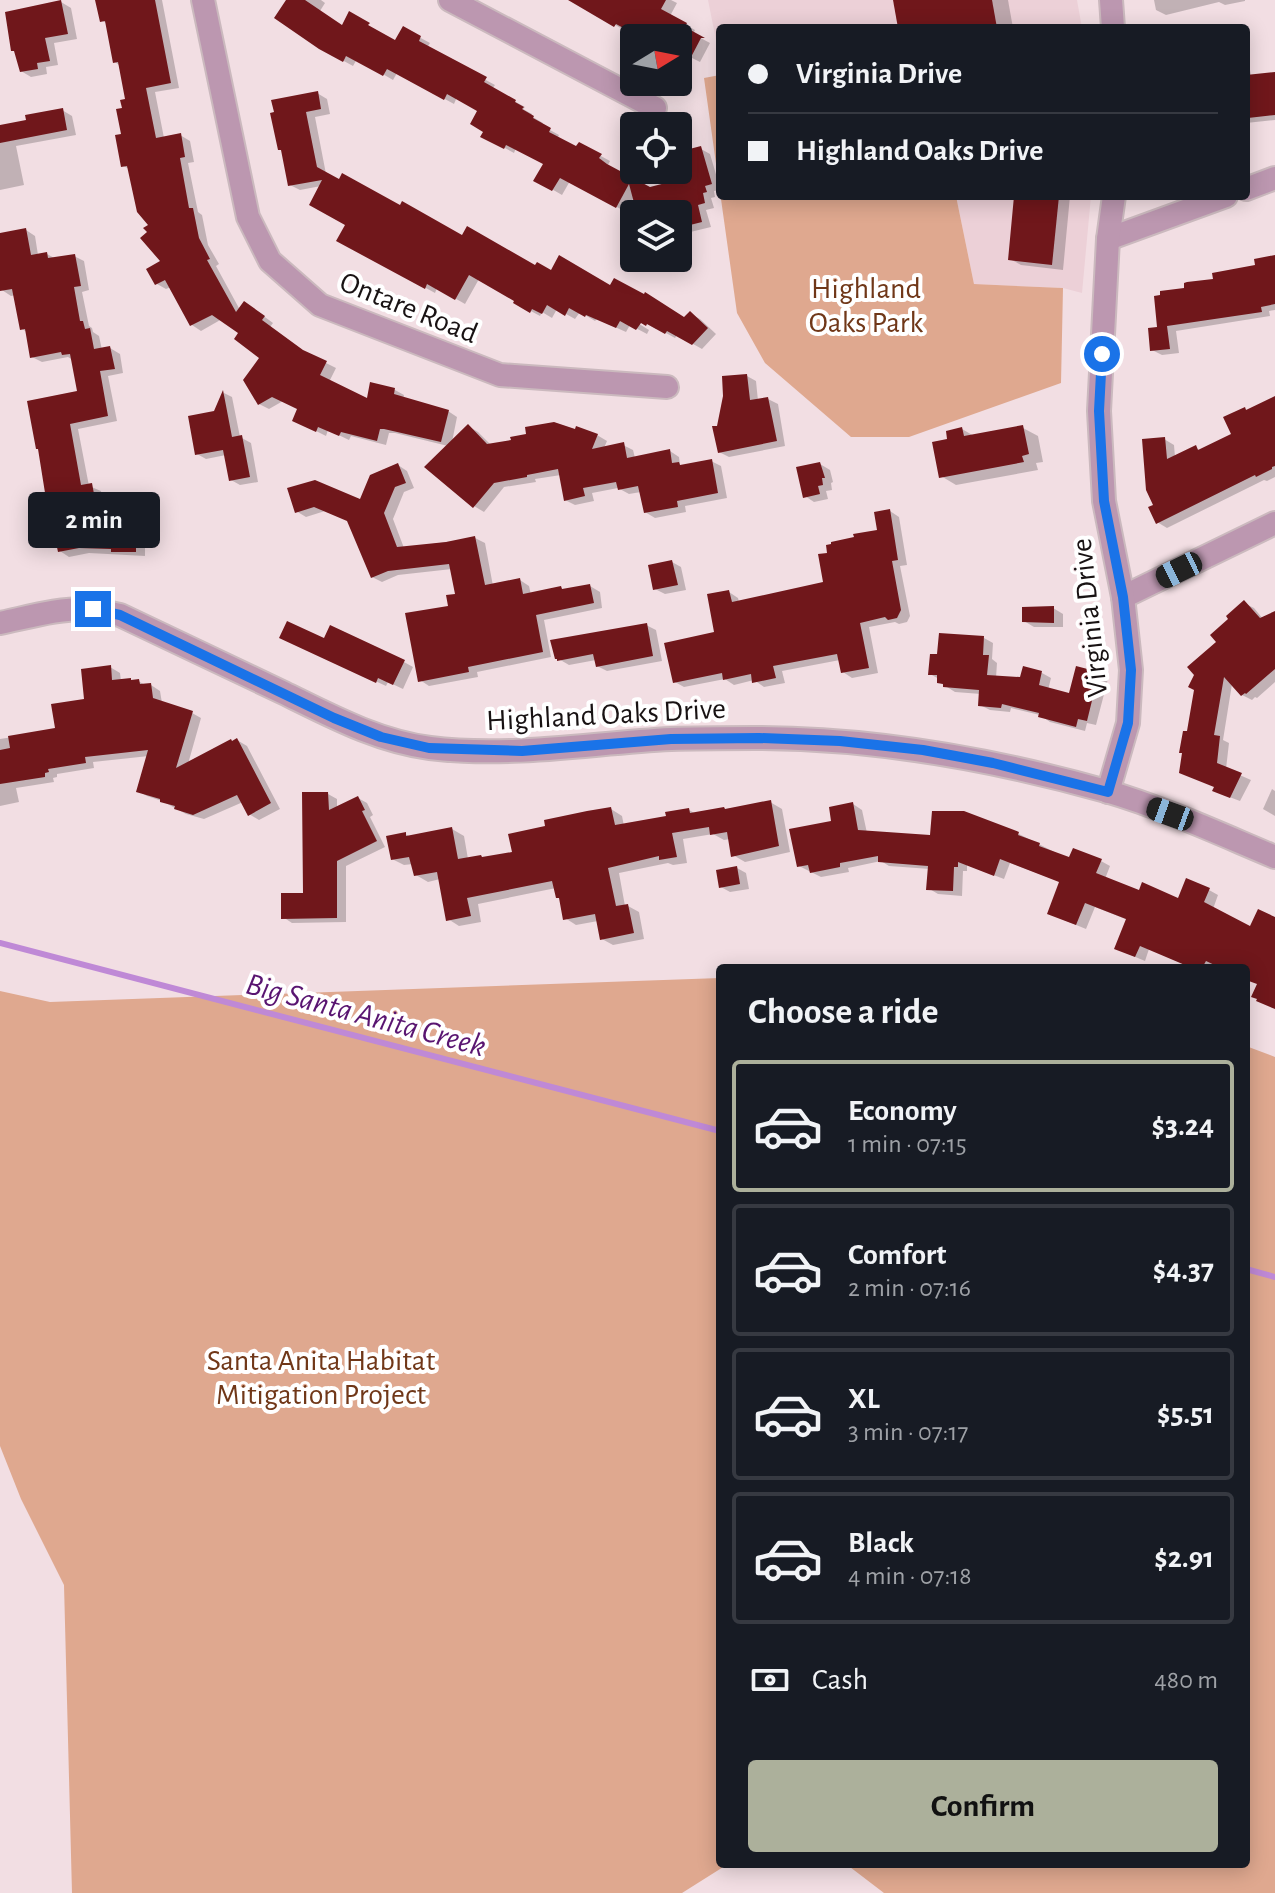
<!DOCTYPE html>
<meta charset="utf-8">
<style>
:root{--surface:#171b24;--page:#242831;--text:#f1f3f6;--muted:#9ea1a6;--line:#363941;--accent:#acb09b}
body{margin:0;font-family:"Alegreya Sans",sans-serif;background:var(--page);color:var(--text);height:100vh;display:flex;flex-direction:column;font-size:30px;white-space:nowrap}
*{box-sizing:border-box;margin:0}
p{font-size:26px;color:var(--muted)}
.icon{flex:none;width:44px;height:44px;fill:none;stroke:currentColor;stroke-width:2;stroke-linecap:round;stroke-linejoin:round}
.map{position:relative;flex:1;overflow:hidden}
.sheet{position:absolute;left:716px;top:964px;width:534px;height:904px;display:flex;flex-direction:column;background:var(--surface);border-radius:8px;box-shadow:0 4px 20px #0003}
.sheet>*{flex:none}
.banner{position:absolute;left:716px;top:24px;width:534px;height:176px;border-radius:8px;box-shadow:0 4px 20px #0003;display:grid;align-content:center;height:176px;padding:0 32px;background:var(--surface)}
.needle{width:52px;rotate:80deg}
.tools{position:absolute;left:620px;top:24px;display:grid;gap:16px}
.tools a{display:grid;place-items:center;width:72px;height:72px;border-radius:8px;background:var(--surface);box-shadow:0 4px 20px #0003;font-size:40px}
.end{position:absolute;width:36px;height:36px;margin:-18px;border:10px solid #1a73e8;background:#fff;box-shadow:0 0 0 4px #fff}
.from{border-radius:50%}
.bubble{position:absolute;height:56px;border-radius:8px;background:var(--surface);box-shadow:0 4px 20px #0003;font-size:26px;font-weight:700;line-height:56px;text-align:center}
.car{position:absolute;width:24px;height:48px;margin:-24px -12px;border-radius:10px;box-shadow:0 0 6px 2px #0007;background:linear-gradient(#222 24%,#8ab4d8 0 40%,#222 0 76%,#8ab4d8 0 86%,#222 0)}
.banner b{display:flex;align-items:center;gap:28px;height:76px;font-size:30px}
.banner b+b{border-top:2px solid var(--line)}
.banner i{width:20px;height:20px;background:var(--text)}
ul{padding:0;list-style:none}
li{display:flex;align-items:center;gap:24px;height:132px;margin:0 16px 12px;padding:0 16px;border:4px solid var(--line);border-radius:8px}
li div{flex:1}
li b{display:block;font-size:30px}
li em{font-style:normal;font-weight:700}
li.current{border-color:var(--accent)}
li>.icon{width:72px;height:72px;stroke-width:1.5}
h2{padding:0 32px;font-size:36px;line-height:96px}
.pay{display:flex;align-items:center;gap:20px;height:88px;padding:0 32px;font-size:30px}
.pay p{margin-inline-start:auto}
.primary-button{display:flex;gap:16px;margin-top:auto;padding:16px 32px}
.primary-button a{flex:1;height:92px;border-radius:8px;background:var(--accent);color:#111;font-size:32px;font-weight:700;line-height:92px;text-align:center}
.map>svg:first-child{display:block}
.built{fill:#ecd0d7}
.green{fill:#dfa88f}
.shadow{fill:#0003}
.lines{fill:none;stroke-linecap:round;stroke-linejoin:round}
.stream{stroke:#bf89d6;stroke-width:6}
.building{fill:#70171b}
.minor-casing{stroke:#cbb9be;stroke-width:26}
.minor{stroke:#bc97b0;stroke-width:22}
.route{stroke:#1a73e8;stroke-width:10}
.labels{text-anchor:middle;stroke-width:8;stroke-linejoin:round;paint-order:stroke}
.park-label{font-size:30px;fill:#703718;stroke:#fff}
.street-label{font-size:30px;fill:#181213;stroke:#fff}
.water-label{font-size:32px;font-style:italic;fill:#591571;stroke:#fff}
</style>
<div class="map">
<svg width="1275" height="1893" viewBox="0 0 1275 1893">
<rect width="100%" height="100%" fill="#f2dee3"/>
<g class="built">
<polygon points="708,0 1077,0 1082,28 720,28 720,60"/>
<polygon points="956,196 1091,196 1082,293 1063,288 974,284"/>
</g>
<g class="green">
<polygon points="720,75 720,196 956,196 974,284 1063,288 1061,383 909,437 851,437 765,363 737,313 704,78"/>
<polygon points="720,978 720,1864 728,1864 682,1893 72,1893 64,1585 21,1499 0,1446 0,991 50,1002"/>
<polygon points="1246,1046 1275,1057 1275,1893 884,1893 846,1864 1246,1864"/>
</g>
<g class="shadow">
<polygon points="97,0 162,0 179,88 155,92 164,138 180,135 190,141 194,162 188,163 198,212 202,215 208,245 219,264 216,266 240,310 254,309 273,323 270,327 308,354 336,368 329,382 368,401 372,384 395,390 404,395 403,399 448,411 457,417 452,442 468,426 478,432 491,445 597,435 607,441 604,448 623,445 633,450 635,458 670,451 679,457 680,465 683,466 711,461 721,466 727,498 685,506 686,512 655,518 645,512 641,492 629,494 618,488 592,493 594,501 575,505 565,500 561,475 535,479 536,482 504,487 484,512 474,506 427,467 448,446 395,433 389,433 386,445 351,436 349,440 328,430 326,436 304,425 299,409 283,401 269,409 259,404 261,358 240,333 222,319 201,331 192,325 171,287 166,289 157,284 163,262 149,233 150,225 130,169 123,166 125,110 127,100 119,65 115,62 108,24 101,20"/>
<polygon points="288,0 321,0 325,3 320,11 343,27 350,14 396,43 404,29 430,43 427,48 495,85 492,89 525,107 523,109 532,114 531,116 543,123 541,125 559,135 557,139 576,149 579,144 610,161 608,165 650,189 688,180 701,149 710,154 720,188 720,190 714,191 715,197 711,198 714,208 706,210 711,227 678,235 678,214 639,214 634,197 626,212 570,181 562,195 536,180 545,164 516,148 514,153 483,136 485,131 480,110 457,97 454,104 397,73 393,80 357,59 353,66 320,48"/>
<polygon points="572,0 671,0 677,3 670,16 695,30 693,34 710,43 700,62 678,51 678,38 645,38 626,27 624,30"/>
<polygon points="894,0 1008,0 1013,28 900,28"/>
<polygon points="1154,0 1245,0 1245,1 1225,5 1219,2 1166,15 1156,10"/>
<polygon points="61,2 71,8 77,39 54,43 58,65 46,67 47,74 31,77 21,71"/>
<polygon points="1246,67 1250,70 1251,76 1275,74 1275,120 1246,123"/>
<polygon points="317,93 327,99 330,114 315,117 326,174 463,238 535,268 611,287 685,320 691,314 700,319 716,334 702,349 677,335 675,338 657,328 656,329 638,319 636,322 649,330 647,334 630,325 626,332 597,319 595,321 580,312 575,319 557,309 552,318 542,312 540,316 516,303 517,300 479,279 465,304 437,288 435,293 339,240 348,224 321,186 300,190 290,185 282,151"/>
<polygon points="62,110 72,116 76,135 16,146 24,185 0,190 0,128"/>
<polygon points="1016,196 1070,196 1063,270 1021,265 1010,259"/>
<polygon points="26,230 35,236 38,255 47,254 56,259 74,256 84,261 89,290 82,292 89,326 92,328 93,332 99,336 102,350 110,348 120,354 123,373 108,376 117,421 78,429 89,486 101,491 108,530 135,530 145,535 145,556 89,553 69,557 60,551 40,449 80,393 73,360 68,357 42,362 32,357 27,332 22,329 16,295 11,296 2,290 0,280 0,235"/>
<polygon points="1275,257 1275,310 1269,311 1270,316 1176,331 1179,353 1162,355 1152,350 1159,329 1186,290 1258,266"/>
<polygon points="747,376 756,381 758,401 768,399 778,404 785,446 729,457 719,452 718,427"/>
<polygon points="224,393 232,397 240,437 251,443 258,482 240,485 231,480 226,455 206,459 197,454"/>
<polygon points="1275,398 1275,477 1267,481 1264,480 1167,528 1157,522 1156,506 1164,439 1174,445 1175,457 1196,448 1201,451 1234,435 1245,409 1249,411"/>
<polygon points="1023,428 1038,436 1043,462 1036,463 1038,470 956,485 941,476 950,441 962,429 974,436"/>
<polygon points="820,464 830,470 833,482 831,483 832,490 826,491 828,499 814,502 805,496"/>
<polygon points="398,465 407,471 414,488 404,492 393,519 404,548 475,538 485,543 493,586 520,580 529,586 531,595 590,586 600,592 602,608 544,620 551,657 477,672 478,677 429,686 420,680 450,607 458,595 452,569 398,575 382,582 372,577 349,521 325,511 306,517 296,511 290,489 361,502"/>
<polygon points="890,511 899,517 907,565 900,566 910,616 907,622 899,624 895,622 869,627 878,673 852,678 843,672 840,660 782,671 785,683 764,687 754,680 734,685 725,679 684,687 675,682 716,634 729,592 738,598 739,602 825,583 830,554 880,532"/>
<polygon points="672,562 681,567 686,590 665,594 655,589"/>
<polygon points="1244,603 1254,608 1263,619 1275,613 1275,682 1257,698 1255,697 1252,700 1242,695 1232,684 1223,740 1229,743 1226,769 1251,780 1240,801 1224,795 1216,788 1188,734 1219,642"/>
<polygon points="1053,608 1063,614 1063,627 1034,627 1024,621"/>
<polygon points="646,625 656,630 662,661 607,671 597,666 596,660 569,665 557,658"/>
<polygon points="984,638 993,643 992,659 997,663 996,678 1021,680 1024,669 1042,673 1051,678 1048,690 1071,695 1099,674 1108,679 1096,725 1087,723 1085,731 1050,722 1040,715 1011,708 1010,712 990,710 980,705 981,694 955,692 939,682 939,679 930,674"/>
<polygon points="325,640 404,662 413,667 403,689 388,682 386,686 291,642"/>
<polygon points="110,667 120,673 121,681 138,681 147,686 151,685 160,691 162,703 192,713 201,718 188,764 237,740 247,746 280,809 259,820 249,814 243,802 204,819 186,814 162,801 147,796 138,791 149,756 93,762 94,768 57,774 57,777 53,778 54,782 16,788 19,802 0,806 0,739 57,730 87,701"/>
<polygon points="1272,789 1275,791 1275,816 1263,809"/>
<polygon points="328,794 337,799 337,808 358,798 367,803 373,815 370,817 385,847 346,866 346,922 292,923 283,917 305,895"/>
<polygon points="770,802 782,809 790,852 745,862 733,855 730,839 724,840 713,834 683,839 687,863 673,865 668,863 619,873 625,906 628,906 639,912 644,939 613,945 602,939 598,921 576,925 565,918 561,899 556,888 478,904 481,922 459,926 448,919 440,879 428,882 416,875 413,864 404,865 392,859 405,834 411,837 452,829 464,836 468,859 484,859 514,853 611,809 622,816 624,826 668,818 689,810 696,814"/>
<polygon points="853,804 862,810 867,833 932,837 964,813 1019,834 1070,860 1101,861 1110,866 1105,879 1140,892 1179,900 1209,890 1218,895 1213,909 1251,928 1275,920 1275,1009 1259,984 1246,979 1246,968 1223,968 1216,965 1214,968 1193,968 1149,949 1145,961 1126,953 1128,920 1095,907 1086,929 1059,918 1061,882 1010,863 1004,879 967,865 967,871 963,871 962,896 938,894 928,888 930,869 889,866 881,861 848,868 849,872 821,877 799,866 834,823"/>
<polygon points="737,868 746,873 749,889 730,892 721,887"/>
</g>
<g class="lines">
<g class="stream">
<polyline points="0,943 720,1131"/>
<polyline points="1246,1269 1275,1277"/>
</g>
</g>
<g class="building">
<polygon points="61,0 68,34 45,38 50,61 37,63 38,69 20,72 14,51 11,51 5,12"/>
<polygon points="95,0 155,0 171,83 146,88 156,138 181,133 185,157 180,158 189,208 193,208 199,238 210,259 207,260 236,312 244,301 265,316 262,320 303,350 327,361 320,375 367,398 370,382 395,388 394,394 449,410 441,442 384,429 380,429 377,441 341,432 339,436 318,427 316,432 292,421 297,409 272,397 258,405 243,380 259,358 234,339 238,333 212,315 190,326 165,280 155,285 146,269 160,261 140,238 147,232 143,228 148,225 137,212 127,166 121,167 115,135 121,134 116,109 122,108 120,100 125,99 118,62 113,63 105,21 100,22"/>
<polygon points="286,0 305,0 342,25 349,11 370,23 368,25 395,40 403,26 421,36 419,41 487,77 484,82 516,100 515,102 524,107 522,109 534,116 533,118 551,128 549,132 576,146 579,142 602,154 599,158 607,164 650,187 685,178 678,152 701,146 712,184 705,186 707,192 703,193 705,203 698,205 702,222 678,228 678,214 637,214 629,184 616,208 560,178 552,191 533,181 543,164 506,145 504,149 480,137 483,132 470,124 477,111 447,94 444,100 387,69 383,76 346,56 343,62 319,49 274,18"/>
<polygon points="568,0 666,0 661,9 687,23 685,27 705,38 701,38 690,59 678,52 678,38 642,38 616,24 614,27"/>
<polygon points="893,0 992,0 997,28 898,28"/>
<polygon points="1275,72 1275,115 1248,118 1248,116 1246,116 1246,75"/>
<polygon points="318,91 321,109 306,112 317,167 339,179 342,173 400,205 402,201 462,235 467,226 535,265 537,262 551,270 559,255 610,285 614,278 644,294 645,292 684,317 690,311 708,328 692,345 667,331 665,334 647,324 646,326 641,323 636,330 620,321 616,328 586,315 585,317 569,308 565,316 547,305 542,314 532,309 530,313 513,303 514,301 469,275 455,300 427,284 425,289 336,241 345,225 309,205 322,180 288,186 281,150 278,150 270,113 274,112 271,100"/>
<polygon points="63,108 67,130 0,143 0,125 26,120 25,115"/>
<polygon points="1014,196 1059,196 1052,265 1008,260"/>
<polygon points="26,228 31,255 47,252 48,258 75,254 81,286 74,287 80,321 83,321 85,329 90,328 94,349 110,346 115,369 100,371 108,416 70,424 81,485 92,483 100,527 136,528 136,552 111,552 111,549 79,548 58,552 52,524 50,524 38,449 36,449 27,401 77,391 70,354 62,355 61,352 30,358 25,329 20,330 12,289 0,291 0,233"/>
<polygon points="1275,255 1275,304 1261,307 1262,312 1167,326 1170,349 1150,351 1148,328 1157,327 1154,296 1160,295 1160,291 1184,288 1184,283 1187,282 1213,279 1212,273 1255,265 1254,259"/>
<polygon points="747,374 750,400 768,397 777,441 718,453 712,426 717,426 723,396 722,376"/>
<polygon points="223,390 232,437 242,435 250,477 229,481 223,450 195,455 188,416 214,411"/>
<polygon points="1275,396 1275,466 1272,467 1272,469 1256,477 1255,475 1156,524 1148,507 1153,505 1146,490 1142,439 1165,437 1167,459 1196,445 1198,450 1231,434 1223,417 1245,407 1246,410"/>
<polygon points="554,422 575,429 576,426 598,434 592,449 624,442 627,458 670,449 672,463 679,462 680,465 712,459 718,493 677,501 678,507 644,513 638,486 618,490 616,482 583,488 585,496 564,501 558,469 527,475 527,477 494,483 473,508 424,467 468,424 487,444 511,440 510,437 526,434 525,427"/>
<polygon points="1023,425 1029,454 1022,456 1024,462 939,478 932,442 947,439 946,431 962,427 964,436"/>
<polygon points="820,462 825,478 822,478 823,485 818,486 820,494 803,498 796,467"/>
<polygon points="398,463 406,483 395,487 384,513 397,547 446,542 475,536 485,585 520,578 523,594 561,586 562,589 590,584 594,603 536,615 543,652 468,667 469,672 418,682 405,613 448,606 446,595 455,594 449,564 388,571 371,578 347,521 314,507 295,513 287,488 315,480 360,499 370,475"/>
<polygon points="890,509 898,560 892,561 901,610 897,618 888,620 885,617 860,623 869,668 841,673 837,654 773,666 776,678 752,683 751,674 723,680 722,673 673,683 664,643 714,632 707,594 729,590 732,602 823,582 818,554 827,553 826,545 831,544 831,542 854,537 853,534 877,530 874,512"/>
<polygon points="672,560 678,585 653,590 648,565"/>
<polygon points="1244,600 1260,618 1275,611 1275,669 1246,694 1245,693 1241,696 1224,677 1214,735 1220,736 1217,763 1242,773 1230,798 1212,791 1214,787 1179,773 1182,753 1179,753 1183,731 1187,731 1194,690 1188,687 1194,675 1187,667 1216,642 1210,635 1228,619 1226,616"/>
<polygon points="1054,606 1054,623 1022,622 1022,607"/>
<polygon points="287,621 324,638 330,625 405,660 393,685 378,678 376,683 279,638"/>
<polygon points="647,623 653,656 596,667 593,654 557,661 557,659 555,659 550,640"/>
<polygon points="939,633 984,636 983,655 989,655 987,675 1020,677 1023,666 1042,671 1039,685 1069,693 1076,666 1099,672 1087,721 1078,719 1076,727 1038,717 1039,713 1002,704 1001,708 978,706 979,690 943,687 943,684 937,683 937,675 928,675 930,654 937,654"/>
<polygon points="111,665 112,680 131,678 131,680 139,679 140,684 151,683 153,698 193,711 176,768 231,739 232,741 237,738 271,803 248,816 237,795 193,815 174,809 175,806 160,802 160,799 136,792 148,750 85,757 86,763 48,769 49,772 45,773 45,777 0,784 0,750 10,748 8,736 55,728 51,704 84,699 81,669"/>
<polygon points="302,792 328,792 329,810 358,796 365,810 362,811 377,841 337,861 337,918 281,919 281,893 303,893"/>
<polygon points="771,800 779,846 731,857 727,832 710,835 709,827 672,833 677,857 659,860 659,856 608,868 616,906 628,904 634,933 600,940 595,914 563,920 559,898 556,898 552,881 467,898 471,916 446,921 437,872 414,876 409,857 391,860 386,836 406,832 406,836 452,827 458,859 481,855 482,857 512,852 508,834 545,826 544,820 587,811 611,807 615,825 666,816 665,812 689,808 690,813 724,807 725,809"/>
<polygon points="853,802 858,830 930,835 932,811 964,811 1019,832 1018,835 1040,843 1039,846 1069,857 1073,848 1102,859 1096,873 1139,890 1142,882 1178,898 1186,878 1210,888 1204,902 1250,926 1258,909 1275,917 1275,1009 1256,1001 1257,999 1251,997 1257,984 1246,980 1246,968 1221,968 1206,961 1202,968 1192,968 1140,946 1135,957 1114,949 1126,919 1085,903 1076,925 1047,914 1059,882 1000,859 994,876 958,862 958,867 954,867 953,891 926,890 928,866 878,862 878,856 840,863 840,867 810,873 808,865 797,867 789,829 831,821 829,807"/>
<polygon points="737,866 740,884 719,888 716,870"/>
</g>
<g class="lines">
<g class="minor-casing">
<g id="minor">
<polyline points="203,0 248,217 270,261 320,305 500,375 667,387"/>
<polyline points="450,0 655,108"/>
<polyline points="1111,0 1113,28"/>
<polyline points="1246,189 1275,178"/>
<polyline points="1108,239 1226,196"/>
<polyline points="1123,597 1275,523"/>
<path d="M 0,623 C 29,617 59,608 89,609 C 99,610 110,613 120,615 C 175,641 229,667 284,693 C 331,716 377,741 430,748 C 510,758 591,743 671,739 C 699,738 727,738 755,738 C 875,738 992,759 1106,791 C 1164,808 1220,834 1275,857"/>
<polyline points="1108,792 1128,723 1131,670 1123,597 1104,501 1099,411 1108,239 1114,196"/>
</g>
</g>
<use href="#minor" class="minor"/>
</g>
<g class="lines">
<polyline class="route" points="93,609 120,615 334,718 381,737 429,748 522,751 671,739 759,738 840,741 923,750 993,763 1108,792 1128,723 1131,670 1123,597 1104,501 1099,411 1102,354"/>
</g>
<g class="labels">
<g class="park-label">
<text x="866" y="298">Highland<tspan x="866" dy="34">Oaks Park</tspan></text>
<text x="321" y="1370">Santa Anita Habitat<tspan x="321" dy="34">Mitigation Project</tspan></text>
</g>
<g class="street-label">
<text transform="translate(409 307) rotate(22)" y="10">Ontare Road</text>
<text transform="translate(1089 618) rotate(-96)" y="10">Virginia Drive</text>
<text transform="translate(606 714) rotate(-3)" y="10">Highland Oaks Drive</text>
</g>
<g class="water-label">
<text transform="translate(366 1014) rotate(15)" y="11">Big Santa Anita Creek</text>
</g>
</g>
</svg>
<div class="tools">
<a><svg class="needle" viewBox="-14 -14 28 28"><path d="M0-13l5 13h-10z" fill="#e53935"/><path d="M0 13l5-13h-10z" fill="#9ea1a6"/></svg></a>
<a><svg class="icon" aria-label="locate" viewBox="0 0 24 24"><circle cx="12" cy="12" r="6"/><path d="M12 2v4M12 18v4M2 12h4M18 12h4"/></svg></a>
<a><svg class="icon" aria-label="layers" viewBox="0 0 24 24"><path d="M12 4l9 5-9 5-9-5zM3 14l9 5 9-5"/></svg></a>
</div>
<i class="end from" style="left:1102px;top:354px"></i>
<i class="end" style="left:93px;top:609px"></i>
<div class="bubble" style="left:28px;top:492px;width:132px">2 min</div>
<i class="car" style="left:1179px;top:570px;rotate:244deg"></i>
<i class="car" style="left:1170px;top:814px;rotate:290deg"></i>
<div class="banner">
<b><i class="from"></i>Virginia Drive</b>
<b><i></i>Highland Oaks Drive</b>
</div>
<section class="sheet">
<h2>Choose a ride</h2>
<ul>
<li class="current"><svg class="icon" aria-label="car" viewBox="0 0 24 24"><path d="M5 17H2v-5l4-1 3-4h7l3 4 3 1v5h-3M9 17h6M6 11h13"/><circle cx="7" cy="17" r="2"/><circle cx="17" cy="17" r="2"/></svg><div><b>Economy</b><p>1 min · 07:15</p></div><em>$3.24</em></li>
<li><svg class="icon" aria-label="car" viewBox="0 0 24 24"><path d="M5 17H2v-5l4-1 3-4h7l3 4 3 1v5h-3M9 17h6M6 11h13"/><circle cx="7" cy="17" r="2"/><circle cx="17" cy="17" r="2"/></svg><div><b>Comfort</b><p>2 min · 07:16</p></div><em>$4.37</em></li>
<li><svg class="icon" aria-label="car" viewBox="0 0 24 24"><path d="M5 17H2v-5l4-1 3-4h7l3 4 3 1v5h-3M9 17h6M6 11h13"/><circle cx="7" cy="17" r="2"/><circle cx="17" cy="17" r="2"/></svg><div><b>XL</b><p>3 min · 07:17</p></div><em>$5.51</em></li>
<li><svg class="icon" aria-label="car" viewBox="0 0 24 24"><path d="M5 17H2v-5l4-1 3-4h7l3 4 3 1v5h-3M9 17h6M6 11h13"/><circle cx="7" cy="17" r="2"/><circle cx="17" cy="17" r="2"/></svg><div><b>Black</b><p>4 min · 07:18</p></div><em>$2.91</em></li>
</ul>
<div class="pay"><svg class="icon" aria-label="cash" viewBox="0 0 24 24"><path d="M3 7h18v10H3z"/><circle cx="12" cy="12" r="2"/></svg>Cash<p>480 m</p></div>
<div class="primary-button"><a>Confirm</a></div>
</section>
</div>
